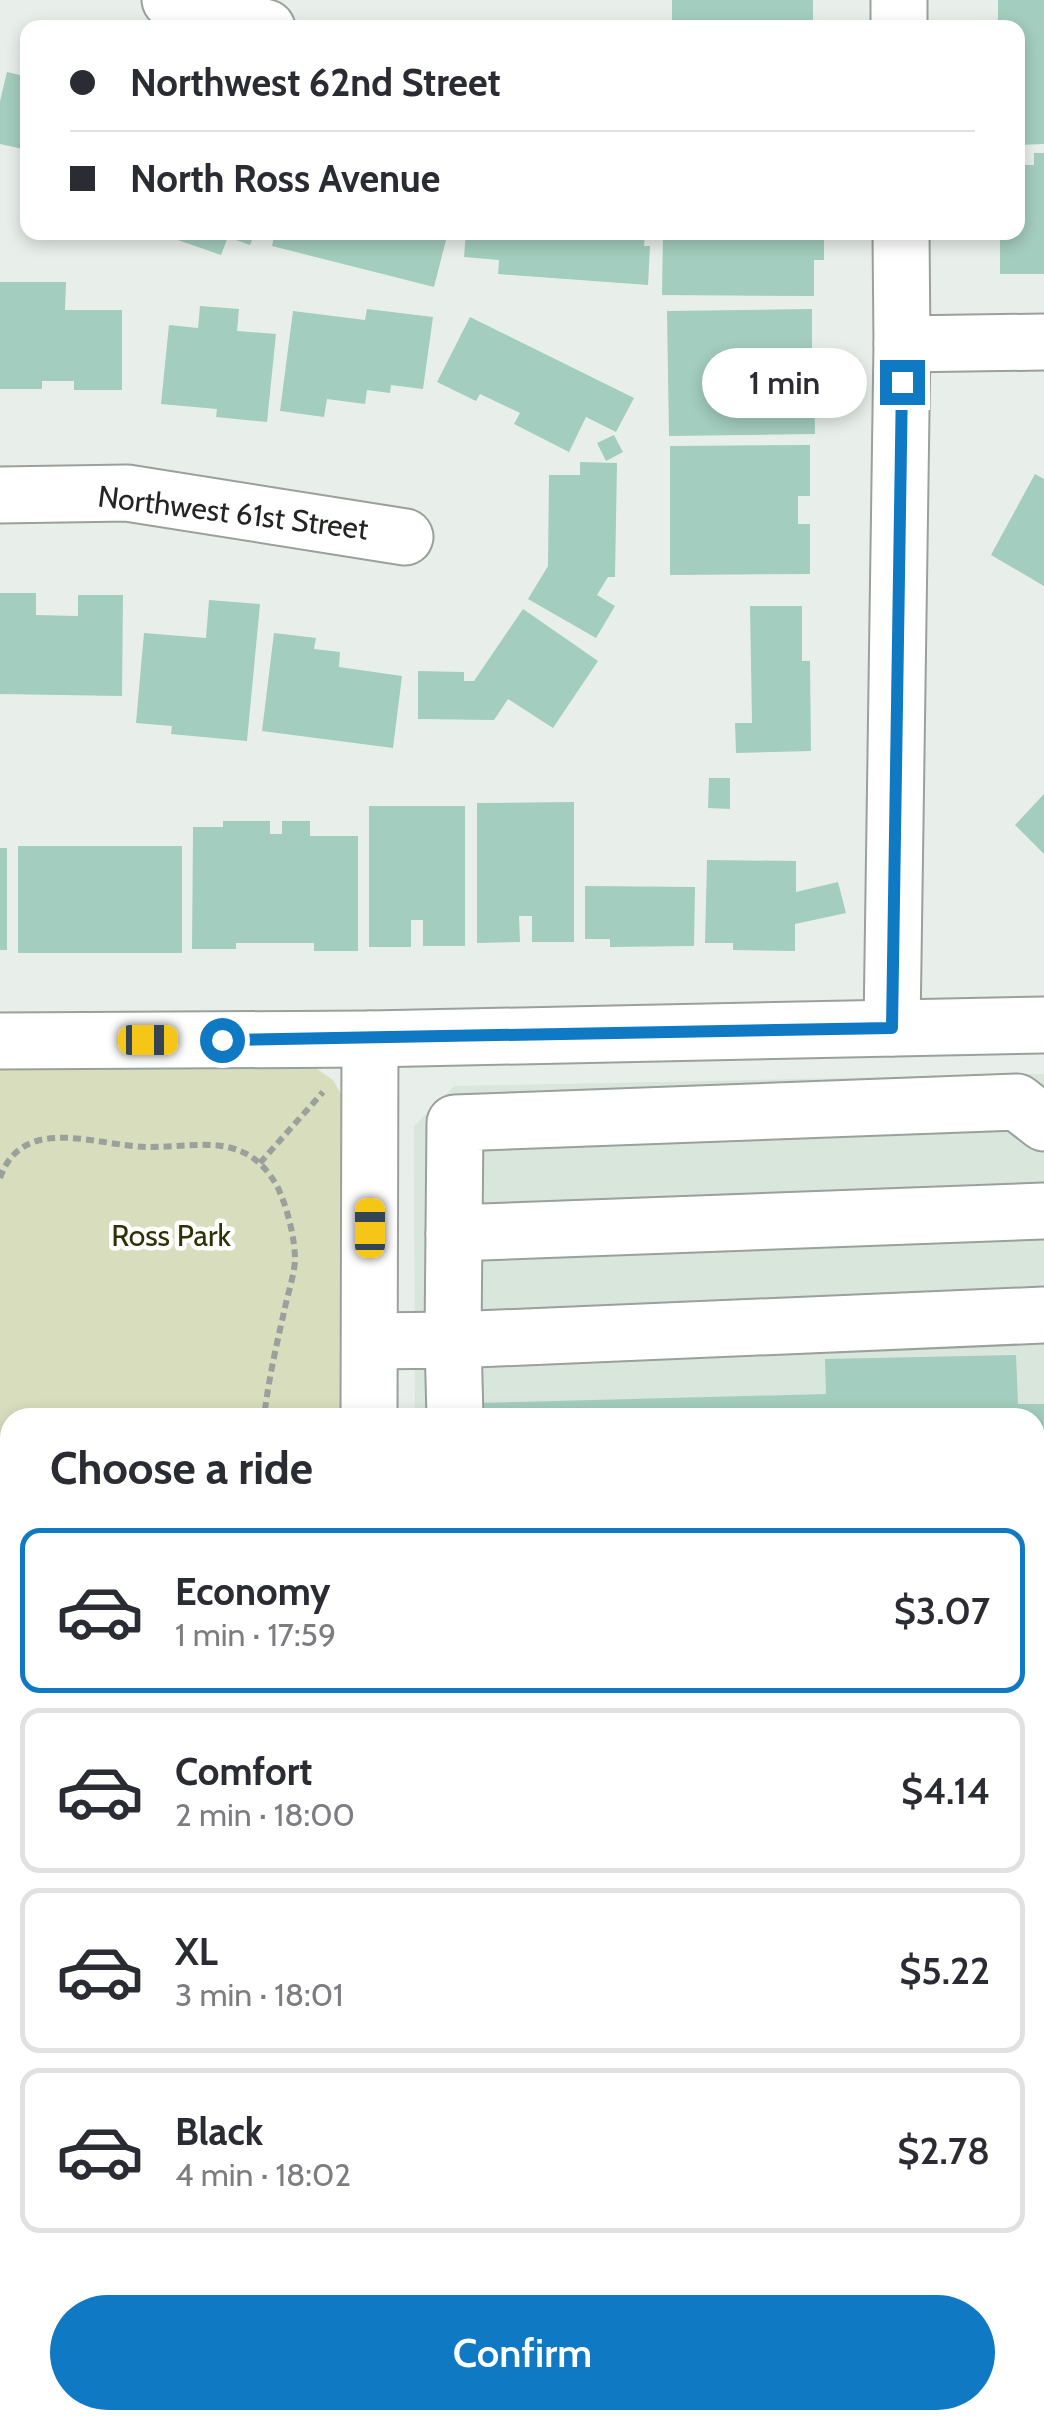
<!DOCTYPE html>
<meta charset="utf-8">
<style>
:root{--surface:#fff;--page:#f7f7f7;--text:#2b2b33;--muted:#7c7c81;--line:#e1e1e2;--accent:#1079c4}
body{margin:0;font-family:Cabin,sans-serif;background:var(--page);color:var(--text);height:100vh;display:flex;flex-direction:column;font-size:38px;white-space:nowrap}
*{box-sizing:border-box;margin:0}
p{font-size:32px;color:var(--muted)}
.icon{flex:none;width:55px;height:55px;fill:none;stroke:currentColor;stroke-width:2;stroke-linecap:round;stroke-linejoin:round}
.map{position:relative;flex:1;overflow:hidden}
.side{position:absolute;left:0px;top:1408px;width:1045px;height:1022px;display:flex;flex-direction:column;background:var(--surface);border-radius:30px 30px 0 0;box-shadow:0 5px 15px #0003}
.side>*{flex:none}
.hud{position:absolute;left:20px;top:20px;width:1005px;height:220px;border-radius:20px;box-shadow:0 5px 15px #0003;display:grid;align-content:center;height:220px;padding:0 50px;background:var(--surface)}
.end{position:absolute;width:45px;height:45px;margin:-22px;border:12px solid #1079c4;background:#fff;box-shadow:0 0 0 5px #fff}
.from{border-radius:50%}
.bubble{position:absolute;height:70px;border-radius:35px;background:var(--surface);box-shadow:0 5px 15px #0003;font-size:32px;font-weight:600;line-height:70px;text-align:center}
.car{position:absolute;width:30px;height:60px;margin:-30px -15px;border-radius:12px;box-shadow:0 0 8px 2px #0007;background:linear-gradient(#f5c518 24%,#345 0 40%,#f5c518 0 76%,#345 0 86%,#f5c518 0)}
.hud b{display:flex;align-items:center;gap:35px;height:95px;font-size:38px}
.hud b+b{border-top:2px solid var(--line)}
.hud i{width:25px;height:25px;background:var(--text)}
ul{padding:0;list-style:none}
li{display:flex;align-items:center;gap:30px;height:165px;margin:0 20px 15px;padding:0 30px;border:5px solid var(--line);border-radius:20px}
li div{flex:1}
li b{display:block;font-size:38px}
li em{font-style:normal;font-weight:600}
li.active{border-color:var(--accent)}
li>.icon{width:90px;height:90px;stroke-width:1.5}
h2{padding:0 50px;font-size:45px;line-height:120px}
.cta{display:flex;gap:20px;margin-top:auto;padding:20px 50px}
.cta a{flex:1;height:115px;border-radius:60px;background:var(--accent);color:#fff;font-size:40px;font-weight:600;line-height:115px;text-align:center}
.map>svg:first-child{display:block}
.built{fill:#d9e6dc}
.green{fill:#d8ddbd}
.building{fill:#a3cdbe}
.lines{fill:none;stroke-linecap:round;stroke-linejoin:round}
.minor-casing{stroke:#9aa09b;stroke-width:59}
.major-casing{stroke:#7fa269;stroke-width:59}
.path{stroke:#9ba09c;stroke-width:6;stroke-dasharray:8 5;stroke-linecap:butt}
.minor{stroke:#fff;stroke-width:55}
.major{stroke:#d0f0bb;stroke-width:55}
.route{stroke:#1079c4;stroke-width:12}
.labels{text-anchor:middle;stroke-width:9;stroke-linejoin:round;paint-order:stroke}
.street-label{font-size:30px;fill:#232523;stroke:#fff}
.park-label{font-size:30px;fill:#2e3205;stroke:#fff}
</style>
<div class="map">
<svg width="1044" height="2429" viewBox="0 0 1044 2429">
<rect width="100%" height="100%" fill="#e8efea"/>
<polygon class="built" points="1044,1074 1044,2320 1035,2320 1035,1418 415,1417 414,1126 454,1086"/>
<polygon class="green" points="310,1064 333,1080 345,1101 343,1417 10,1418 10,1693 0,1693 0,1067"/>
<g class="building">
<rect x="672" y="0" width="141" height="28"/>
<polygon points="998,0 1044,0 1044,144 1018,145 1018,77 1024,77 1024,52 1018,53 1018,28 998,28"/>
<polygon points="7,72 28,77 28,150 0,144 0,101"/>
<polygon points="1034,153 1044,153 1044,274 1000,274 1000,237 992,237 992,232 1018,232 1018,165 1034,165"/>
<polygon points="178,232 255,232 250,245 228,237 221,255 175,239"/>
<polygon points="275,232 448,232 434,287 272,246"/>
<polygon points="466,232 645,232 644,246 650,246 648,285 498,274 499,260 464,257"/>
<polygon points="663,232 824,232 824,260 814,260 814,296 662,295"/>
<polygon points="0,282 66,282 65,310 122,310 122,390 74,390 74,381 42,381 42,389 0,389"/>
<polygon points="200,306 239,309 237,331 276,334 267,422 216,417 217,409 161,404 169,325 198,328"/>
<polygon points="367,309 433,317 423,389 391,385 390,393 367,390 365,404 327,399 324,417 280,411 293,311 365,320"/>
<polygon points="812,309 812,355 765,356 765,385 814,383 815,434 669,436 667,311"/>
<polygon points="470,317 634,398 616,432 586,417 569,452 514,424 520,413 480,394 476,401 437,382"/>
<polygon points="614,435 623,452 606,461 597,443"/>
<polygon points="810,445 810,496 798,496 798,524 810,524 810,574 670,575 670,446"/>
<polygon points="580,462 617,463 615,577 608,577 597,595 615,606 596,638 528,599 548,566 549,475 580,475"/>
<polygon points="1035,474 1044,479 1044,586 991,555"/>
<polygon points="0,593 36,593 36,615 78,616 78,595 123,595 122,696 0,694"/>
<polygon points="209,600 260,604 247,741 171,734 172,726 136,723 144,633 206,638"/>
<polygon points="750,606 802,606 802,661 810,661 811,751 736,753 735,723 752,723"/>
<polygon points="523,609 598,661 553,728 508,699 494,720 418,719 418,671 464,672 464,681 474,681"/>
<polygon points="274,633 316,638 314,649 340,652 339,667 402,676 393,748 262,731"/>
<polygon points="709,778 730,778 730,809 708,808"/>
<polygon points="1044,794 1044,854 1015,825"/>
<polygon points="574,802 574,942 532,942 532,916 519,916 520,942 477,943 477,803"/>
<polygon points="369,806 465,806 465,946 423,946 423,920 411,920 411,947 369,947"/>
<polygon points="223,821 270,821 270,834 282,834 282,821 310,821 310,836 358,836 358,951 314,951 314,943 236,943 236,949 192,949 193,827 223,827"/>
<rect x="18" y="846" width="164" height="107"/>
<rect x="0" y="848" width="7" height="102"/>
<polygon points="707,860 796,861 796,892 838,882 846,913 795,924 795,951 733,950 733,943 705,943"/>
<polygon points="585,886 695,887 694,946 610,947 610,939 585,939"/>
<polygon points="1016,1355 1018,1404 1044,1404 1044,1606 1035,1606 1035,1418 478,1418 477,1403 826,1394 825,1359"/>
<rect x="0" y="1744" width="10" height="89"/>
<rect x="0" y="2224" width="10" height="75"/>
</g>
<g class="lines">
<g class="minor-casing">
<g id="minor">
<polyline points="170,0 267,28"/>
<polyline points="899,0 899,28"/>
<polyline points="902,344 1044,342"/>
<polyline points="0,495 127,493 405,537"/>
<polyline points="892,1028 902,344 901,232"/>
<polyline points="0,1041 370,1039 1044,1025"/>
<polyline points="1044,1123 1017,1102 455,1123 453,1340 1044,1315"/>
<polyline points="454,1233 1044,1211"/>
<polyline points="370,1341 453,1340 455,1418"/>
<polyline points="369,1418 370,1039"/>
<polyline points="1035,1691 1044,1690"/>
<polyline points="1035,2262 1044,2262"/>
</g>
</g>
<g class="major-casing">
<g id="major">
<polyline points="1035,2402 1044,2402"/>
<polyline points="0,2428 367,2420"/>
</g>
</g>
<g class="path">
<polyline points="260,1163 323,1092"/>
<path d="M 0,1178 C 23,1112 99,1147 149,1147 C 200,1147 246,1131 277,1186 C 287,1206 295,1238 295,1260 C 294,1277 287,1296 284,1312 C 276,1347 268,1382 264,1418"/>
<polyline points="0,1457 10,1457"/>
<polyline points="0,1643 10,1640"/>
</g>
<use href="#minor" class="minor"/>
<use href="#major" class="major"/>
</g>
<g class="lines">
<polyline class="route" points="222,1040 892,1028 902,382"/>
</g>
<g class="labels">
<g class="street-label">
<text transform="translate(233 513) rotate(7)" y="10">Northwest 61st Street</text>
</g>
<g class="park-label">
<text x="171" y="1246">Ross Park</text>
</g>
</g>
</svg>
<i class="end from" style="left:222px;top:1040px"></i>
<i class="end" style="left:902px;top:382px"></i>
<div class="bubble" style="left:702px;top:348px;width:165px">1 min</div>
<i class="car" style="left:148px;top:1040px;rotate:90deg"></i>
<i class="car" style="left:370px;top:1228px;rotate:0deg"></i>
<div class="hud">
<b><i class="from"></i>Northwest 62nd Street</b>
<b><i></i>North Ross Avenue</b>
</div>
<section class="side">
<h2>Choose a ride</h2>
<ul>
<li class="active"><svg class="icon" aria-label="car" viewBox="0 0 24 24"><path d="M5 17H2v-5l4-1 3-4h7l3 4 3 1v5h-3M9 17h6M6 11h13"/><circle cx="7" cy="17" r="2"/><circle cx="17" cy="17" r="2"/></svg><div><b>Economy</b><p>1 min · 17:59</p></div><em>$3.07</em></li>
<li><svg class="icon" aria-label="car" viewBox="0 0 24 24"><path d="M5 17H2v-5l4-1 3-4h7l3 4 3 1v5h-3M9 17h6M6 11h13"/><circle cx="7" cy="17" r="2"/><circle cx="17" cy="17" r="2"/></svg><div><b>Comfort</b><p>2 min · 18:00</p></div><em>$4.14</em></li>
<li><svg class="icon" aria-label="car" viewBox="0 0 24 24"><path d="M5 17H2v-5l4-1 3-4h7l3 4 3 1v5h-3M9 17h6M6 11h13"/><circle cx="7" cy="17" r="2"/><circle cx="17" cy="17" r="2"/></svg><div><b>XL</b><p>3 min · 18:01</p></div><em>$5.22</em></li>
<li><svg class="icon" aria-label="car" viewBox="0 0 24 24"><path d="M5 17H2v-5l4-1 3-4h7l3 4 3 1v5h-3M9 17h6M6 11h13"/><circle cx="7" cy="17" r="2"/><circle cx="17" cy="17" r="2"/></svg><div><b>Black</b><p>4 min · 18:02</p></div><em>$2.78</em></li>
</ul>
<div class="cta"><a>Confirm</a></div>
</section>
</div>
